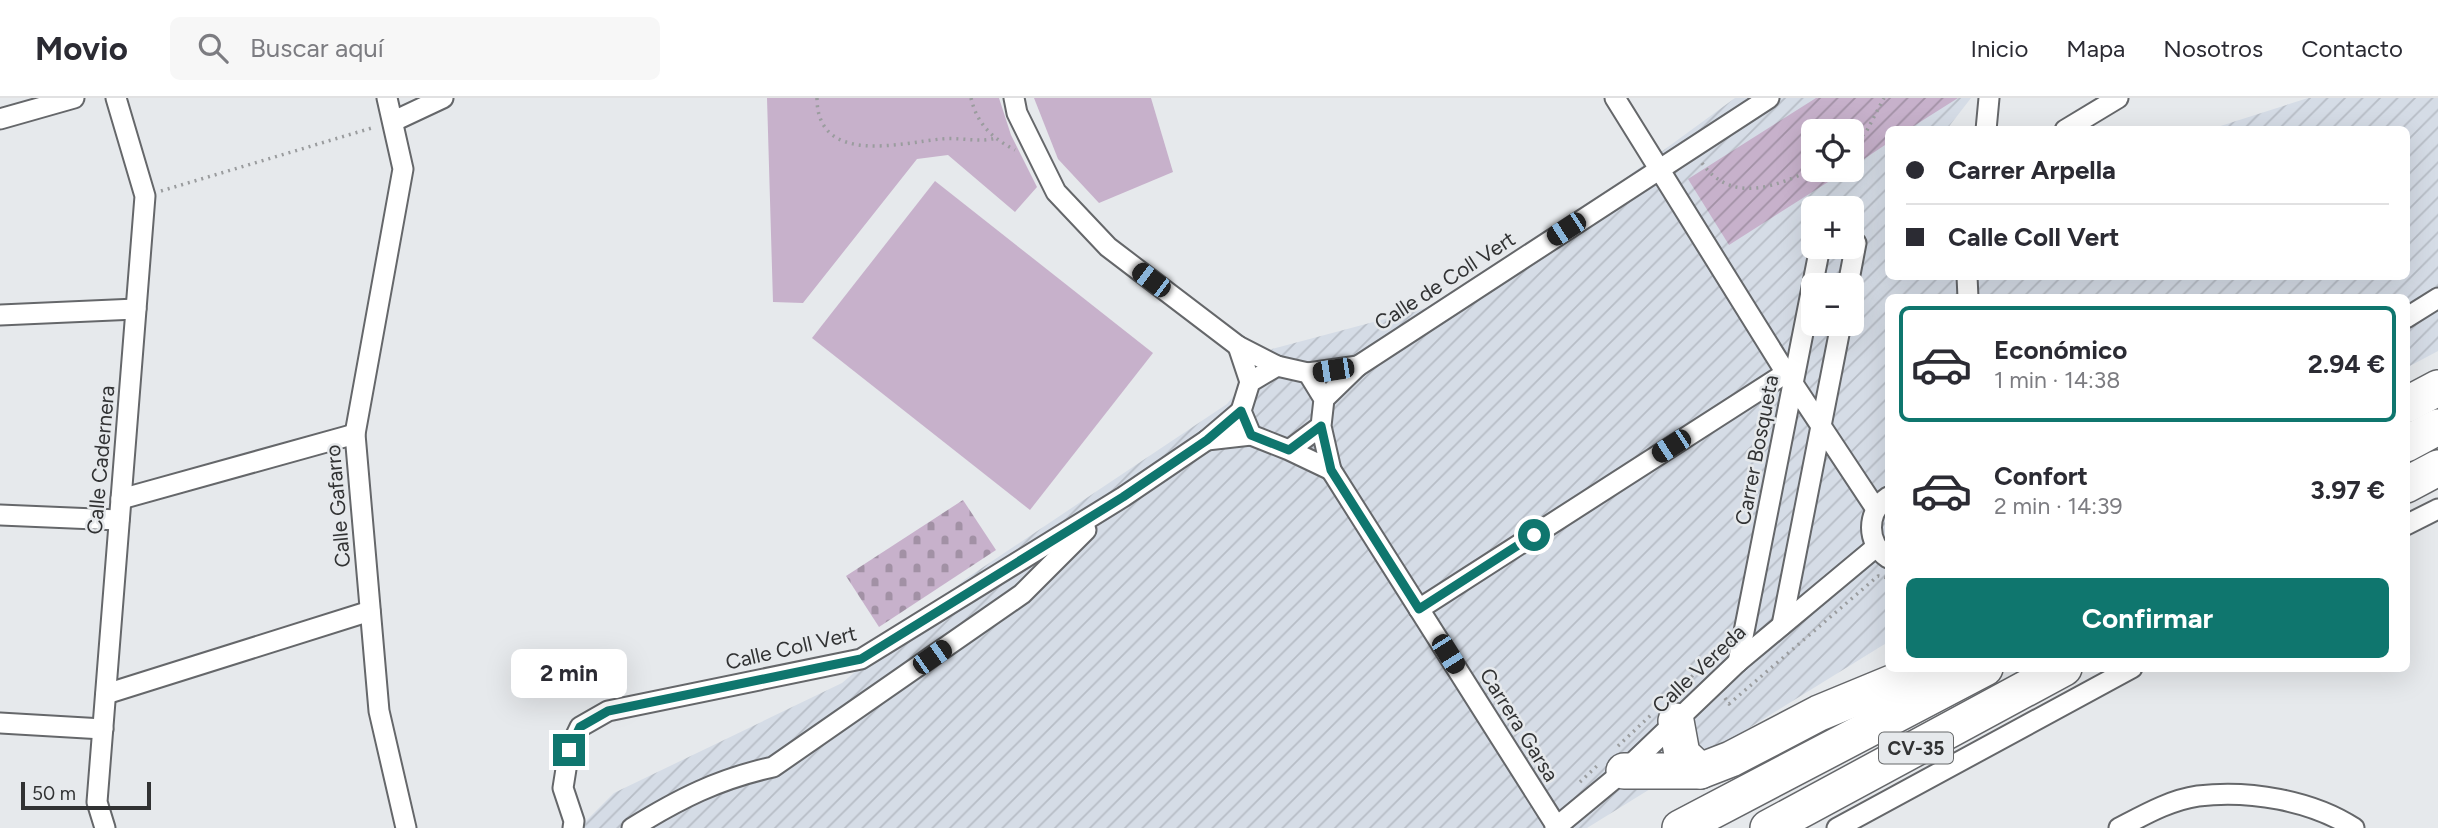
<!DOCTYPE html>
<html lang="es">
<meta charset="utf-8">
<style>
:root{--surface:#fff;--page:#f7f7f7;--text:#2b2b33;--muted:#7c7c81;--line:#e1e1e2;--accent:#0f766e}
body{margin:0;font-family:Figtree,sans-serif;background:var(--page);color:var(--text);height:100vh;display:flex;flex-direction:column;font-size:26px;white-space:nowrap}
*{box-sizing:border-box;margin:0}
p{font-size:23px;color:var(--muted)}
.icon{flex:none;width:38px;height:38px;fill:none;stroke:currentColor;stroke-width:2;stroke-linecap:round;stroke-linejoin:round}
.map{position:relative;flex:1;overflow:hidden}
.panel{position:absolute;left:1885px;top:196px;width:525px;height:378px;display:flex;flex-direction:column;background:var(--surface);border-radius:10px;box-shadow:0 7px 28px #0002}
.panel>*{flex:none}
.hud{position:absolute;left:1885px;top:28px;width:525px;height:154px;border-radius:10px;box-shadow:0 7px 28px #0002;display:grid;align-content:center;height:154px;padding:0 21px;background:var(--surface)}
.controls{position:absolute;left:1801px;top:21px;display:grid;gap:14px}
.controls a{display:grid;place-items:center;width:63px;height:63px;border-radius:10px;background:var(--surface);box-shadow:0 7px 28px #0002;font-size:35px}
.scale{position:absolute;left:21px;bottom:18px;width:130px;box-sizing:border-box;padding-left:7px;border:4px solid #313233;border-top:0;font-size:19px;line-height:24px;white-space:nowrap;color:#313233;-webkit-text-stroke:5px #e6e9ec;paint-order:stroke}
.end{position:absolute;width:32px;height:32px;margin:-16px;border:9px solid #0f766e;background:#fff;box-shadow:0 0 0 4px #fff}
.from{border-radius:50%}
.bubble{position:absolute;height:49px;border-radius:10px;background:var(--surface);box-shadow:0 7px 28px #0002;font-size:23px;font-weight:700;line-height:49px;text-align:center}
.car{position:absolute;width:21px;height:42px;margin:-21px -10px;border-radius:9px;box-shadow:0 0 5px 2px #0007;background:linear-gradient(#222 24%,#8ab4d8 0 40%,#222 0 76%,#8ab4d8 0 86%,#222 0)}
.hud b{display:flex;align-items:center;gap:24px;height:66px;font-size:26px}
.hud b+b{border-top:2px solid var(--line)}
.hud i{width:18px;height:18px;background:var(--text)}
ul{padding:12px 0 0;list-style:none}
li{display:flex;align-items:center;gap:21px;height:116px;margin:0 14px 10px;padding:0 7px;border:4px solid transparent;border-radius:10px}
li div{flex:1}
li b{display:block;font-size:26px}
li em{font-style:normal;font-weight:700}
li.selected{border-color:var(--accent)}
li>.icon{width:63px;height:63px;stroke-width:1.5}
.cta{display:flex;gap:14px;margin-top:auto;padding:14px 21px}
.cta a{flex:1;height:80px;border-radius:10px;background:var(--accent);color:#fff;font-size:28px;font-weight:700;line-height:80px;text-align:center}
header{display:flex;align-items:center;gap:42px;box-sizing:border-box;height:98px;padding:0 35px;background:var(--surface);border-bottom:2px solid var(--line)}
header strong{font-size:33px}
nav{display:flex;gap:38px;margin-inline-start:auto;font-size:24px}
.search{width:490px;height:63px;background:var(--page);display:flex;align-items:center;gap:18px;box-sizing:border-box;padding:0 24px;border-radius:10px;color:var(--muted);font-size:26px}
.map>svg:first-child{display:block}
.industrial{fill:url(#industrial-furrows);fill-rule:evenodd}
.green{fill:#c7b1cb}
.cemetery{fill:url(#cemetery-stones)}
.garden{fill:url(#garden-furrows)}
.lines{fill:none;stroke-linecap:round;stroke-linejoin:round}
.street-casing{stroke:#65676a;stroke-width:23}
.highway-casing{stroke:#65676a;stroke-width:38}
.path{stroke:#9a9c9e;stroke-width:3.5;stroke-dasharray:2 5;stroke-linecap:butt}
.street{stroke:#fff;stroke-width:19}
.highway{stroke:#fff;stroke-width:35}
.route{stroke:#0f766e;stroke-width:9}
.labels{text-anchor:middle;stroke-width:5;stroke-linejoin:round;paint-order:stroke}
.shield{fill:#e6e9ec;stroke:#67696a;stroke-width:2}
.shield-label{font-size:19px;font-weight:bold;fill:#313233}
.street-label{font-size:21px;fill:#313233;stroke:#e6e9ec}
</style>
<header>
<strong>Movio</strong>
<div class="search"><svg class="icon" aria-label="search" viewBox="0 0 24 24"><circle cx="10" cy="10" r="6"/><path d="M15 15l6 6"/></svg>Buscar aquí</div>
<nav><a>Inicio</a><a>Mapa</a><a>Nosotros</a><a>Contacto</a></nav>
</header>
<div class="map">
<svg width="2438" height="730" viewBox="0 0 2438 730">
<defs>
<pattern id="industrial-furrows" width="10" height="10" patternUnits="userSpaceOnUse" patternTransform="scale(1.75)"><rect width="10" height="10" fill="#d5dce6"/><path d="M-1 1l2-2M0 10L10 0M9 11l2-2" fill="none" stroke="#b7bdc6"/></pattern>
<pattern id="cemetery-stones" width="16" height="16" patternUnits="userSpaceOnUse" patternTransform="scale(1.75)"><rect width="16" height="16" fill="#c7b1cb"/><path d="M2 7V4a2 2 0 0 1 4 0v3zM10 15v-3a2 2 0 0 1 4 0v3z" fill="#a291a5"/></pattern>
<pattern id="garden-furrows" width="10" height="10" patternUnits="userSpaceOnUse" patternTransform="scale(1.75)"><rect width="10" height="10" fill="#c7b1cb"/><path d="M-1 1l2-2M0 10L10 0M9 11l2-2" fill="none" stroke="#a291a5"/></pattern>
</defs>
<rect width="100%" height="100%" fill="#e6e9ec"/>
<path class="industrial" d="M 1735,0 L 1971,0 L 1947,31 L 1888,32 L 1888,178 L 2406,178 L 2406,32 L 2211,31 L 2308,0 L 2438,0 L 2438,253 L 2406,270 L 2406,200 L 1888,200 L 1888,544 L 1587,730 L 579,730 L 614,695 L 842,585 L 964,482 L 1227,306 L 1272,251 L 1460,201 ZM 1813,33 L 1852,33 L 1852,72 L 1813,72 ZM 1813,110 L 1852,110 L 1852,149 L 1813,149 ZM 1813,187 L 1852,187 L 1852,226 L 1813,226 Z"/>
<g class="green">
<polygon points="767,0 999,0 1011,37 1037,89 1015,114 948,57 917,61 803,205 773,204"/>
<polygon points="1034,0 1151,0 1173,74 1099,105 1058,61"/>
<polygon points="935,83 1153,255 1030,412 812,240"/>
</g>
<polygon class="cemetery" points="963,402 996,452 879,529 846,478"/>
<polygon class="garden" points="1816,0 1958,0 1909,31 1888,32 1888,45 1852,69 1852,33 1813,33 1813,72 1847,72 1729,147 1688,81"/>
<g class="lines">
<g class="street-casing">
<g id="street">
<polyline points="387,0 403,71 355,336 379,613 406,730"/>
<polyline points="1014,0 1017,15 1056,94 1108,149 1238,248"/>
<polyline points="1615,0 1786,275 1876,411"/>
<polyline points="0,21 74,0"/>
<polyline points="394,23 443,0"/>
<polyline points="1986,32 1989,0"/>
<polyline points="2065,32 2118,0"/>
<polyline points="1967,178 1968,200"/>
<polyline points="1848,187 1856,145"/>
<polyline points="0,217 136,211"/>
<polyline points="2406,220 2438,200"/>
<polyline points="1358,268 1769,0"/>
<polyline points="1308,275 1358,268 1324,301"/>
<polyline points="1250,284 1238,248 1277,268"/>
<polyline points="1241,313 1207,342 1251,337"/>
<polyline points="1289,352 1331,372 1321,328 1324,301 1308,275 1277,268 1250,284 1241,313 1251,337 1289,352 1321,328"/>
<polyline points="1331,372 1557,729"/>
<path d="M 1888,399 C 1866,414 1866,445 1888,460"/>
<polyline points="121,401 355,336"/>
<polyline points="0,417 119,422"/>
<polyline points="2406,427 2438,411"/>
<polyline points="1419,511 1786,275"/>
<polyline points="1782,527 1841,226"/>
<polyline points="1738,564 1820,149"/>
<polyline points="106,596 370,513"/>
<polyline points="0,625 103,631"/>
<polyline points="105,730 97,704 145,98 116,0"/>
<polyline points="573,730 574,723 563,690 569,652 580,629 608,613 861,561 1123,399 1207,342"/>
<path d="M 632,730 C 679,701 718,681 773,669 L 1022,496 L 1086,432"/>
<polyline points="1555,730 1624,673 1738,564 1876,449"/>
<polyline points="1837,730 2132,570"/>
<path d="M 2119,730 C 2144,717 2170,702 2198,698 C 2249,692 2311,702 2354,730"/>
</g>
</g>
<g class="highway-casing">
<g id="highway">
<polyline points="2406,307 2438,290"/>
<polyline points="2406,346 2438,329"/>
<polyline points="2406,387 2438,370"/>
<polyline points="1676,623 1682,656 1700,673"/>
<polyline points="1624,673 1700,673 1731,661 1819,615 1928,570"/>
<polyline points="1680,730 1985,570"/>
<polyline points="1768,730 2064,570"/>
</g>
</g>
<g class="path">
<path d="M 817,0 C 817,68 901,45 941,41 C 960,39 978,45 996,40"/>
<path d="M 971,0 C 977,26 992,40 1015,52"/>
<polyline points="1852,47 1866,34 1884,0"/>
<path d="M 1702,65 C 1731,106 1775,89 1813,71"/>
<polyline points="161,93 375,29"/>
<polyline points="1671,598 1704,567 1706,570"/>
<polyline points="1725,600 1729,606 1878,478 1888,480"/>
<polyline points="1618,648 1651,617"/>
<polyline points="1580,684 1600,665"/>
</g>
<use href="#street" class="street"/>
<use href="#highway" class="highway"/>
</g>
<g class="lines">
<polyline class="route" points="569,652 580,629 608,613 861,561 1123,399 1207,342 1241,313 1251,337 1289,352 1321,328 1331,372 1419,511 1534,437"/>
</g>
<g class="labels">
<rect class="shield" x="1879" y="634.5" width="74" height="31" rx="5"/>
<g class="shield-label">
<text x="1916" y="657">CV-35</text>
</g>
<g class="street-label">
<text transform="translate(1445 183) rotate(-33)" y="7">Calle de Coll Vert</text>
<text transform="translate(1757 352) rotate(-79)" y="7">Carrer Bosqueta</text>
<text transform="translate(101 362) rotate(-85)" y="7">Calle Cadernera</text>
<text transform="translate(338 408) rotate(-95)" y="7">Calle Gafarro</text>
<text transform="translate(791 550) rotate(-13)" y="7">Calle Coll Vert</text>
<text transform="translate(1699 571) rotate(-43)" y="7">Calle Vereda</text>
<text transform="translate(1519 627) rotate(58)" y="7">Carrera Garsa</text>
</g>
</g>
</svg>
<div class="controls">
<a><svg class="icon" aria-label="locate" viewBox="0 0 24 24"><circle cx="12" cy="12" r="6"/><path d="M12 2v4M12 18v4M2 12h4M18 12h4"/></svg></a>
<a>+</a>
<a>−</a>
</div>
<div class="scale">50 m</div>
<i class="end from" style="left:1534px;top:437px"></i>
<i class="end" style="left:569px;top:652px"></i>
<div class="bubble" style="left:511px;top:551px;width:116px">2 min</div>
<i class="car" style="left:1566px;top:131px;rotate:237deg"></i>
<i class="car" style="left:1151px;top:182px;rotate:307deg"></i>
<i class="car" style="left:1333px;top:272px;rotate:261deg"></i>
<i class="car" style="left:1671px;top:348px;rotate:237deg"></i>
<i class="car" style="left:1448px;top:556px;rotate:148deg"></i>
<i class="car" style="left:932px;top:559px;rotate:55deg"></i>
<div class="hud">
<b><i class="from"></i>Carrer Arpella</b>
<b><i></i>Calle Coll Vert</b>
</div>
<section class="panel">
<ul>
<li class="selected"><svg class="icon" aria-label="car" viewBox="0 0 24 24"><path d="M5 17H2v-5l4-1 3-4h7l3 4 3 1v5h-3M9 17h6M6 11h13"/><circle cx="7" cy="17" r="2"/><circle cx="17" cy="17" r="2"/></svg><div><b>Económico</b><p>1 min · 14:38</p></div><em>2.94 €</em></li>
<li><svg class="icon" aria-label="car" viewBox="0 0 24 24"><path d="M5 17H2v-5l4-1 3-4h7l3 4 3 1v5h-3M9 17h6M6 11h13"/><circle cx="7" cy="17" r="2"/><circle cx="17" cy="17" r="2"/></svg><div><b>Confort</b><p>2 min · 14:39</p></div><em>3.97 €</em></li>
</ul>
<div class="cta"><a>Confirmar</a></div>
</section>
</div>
